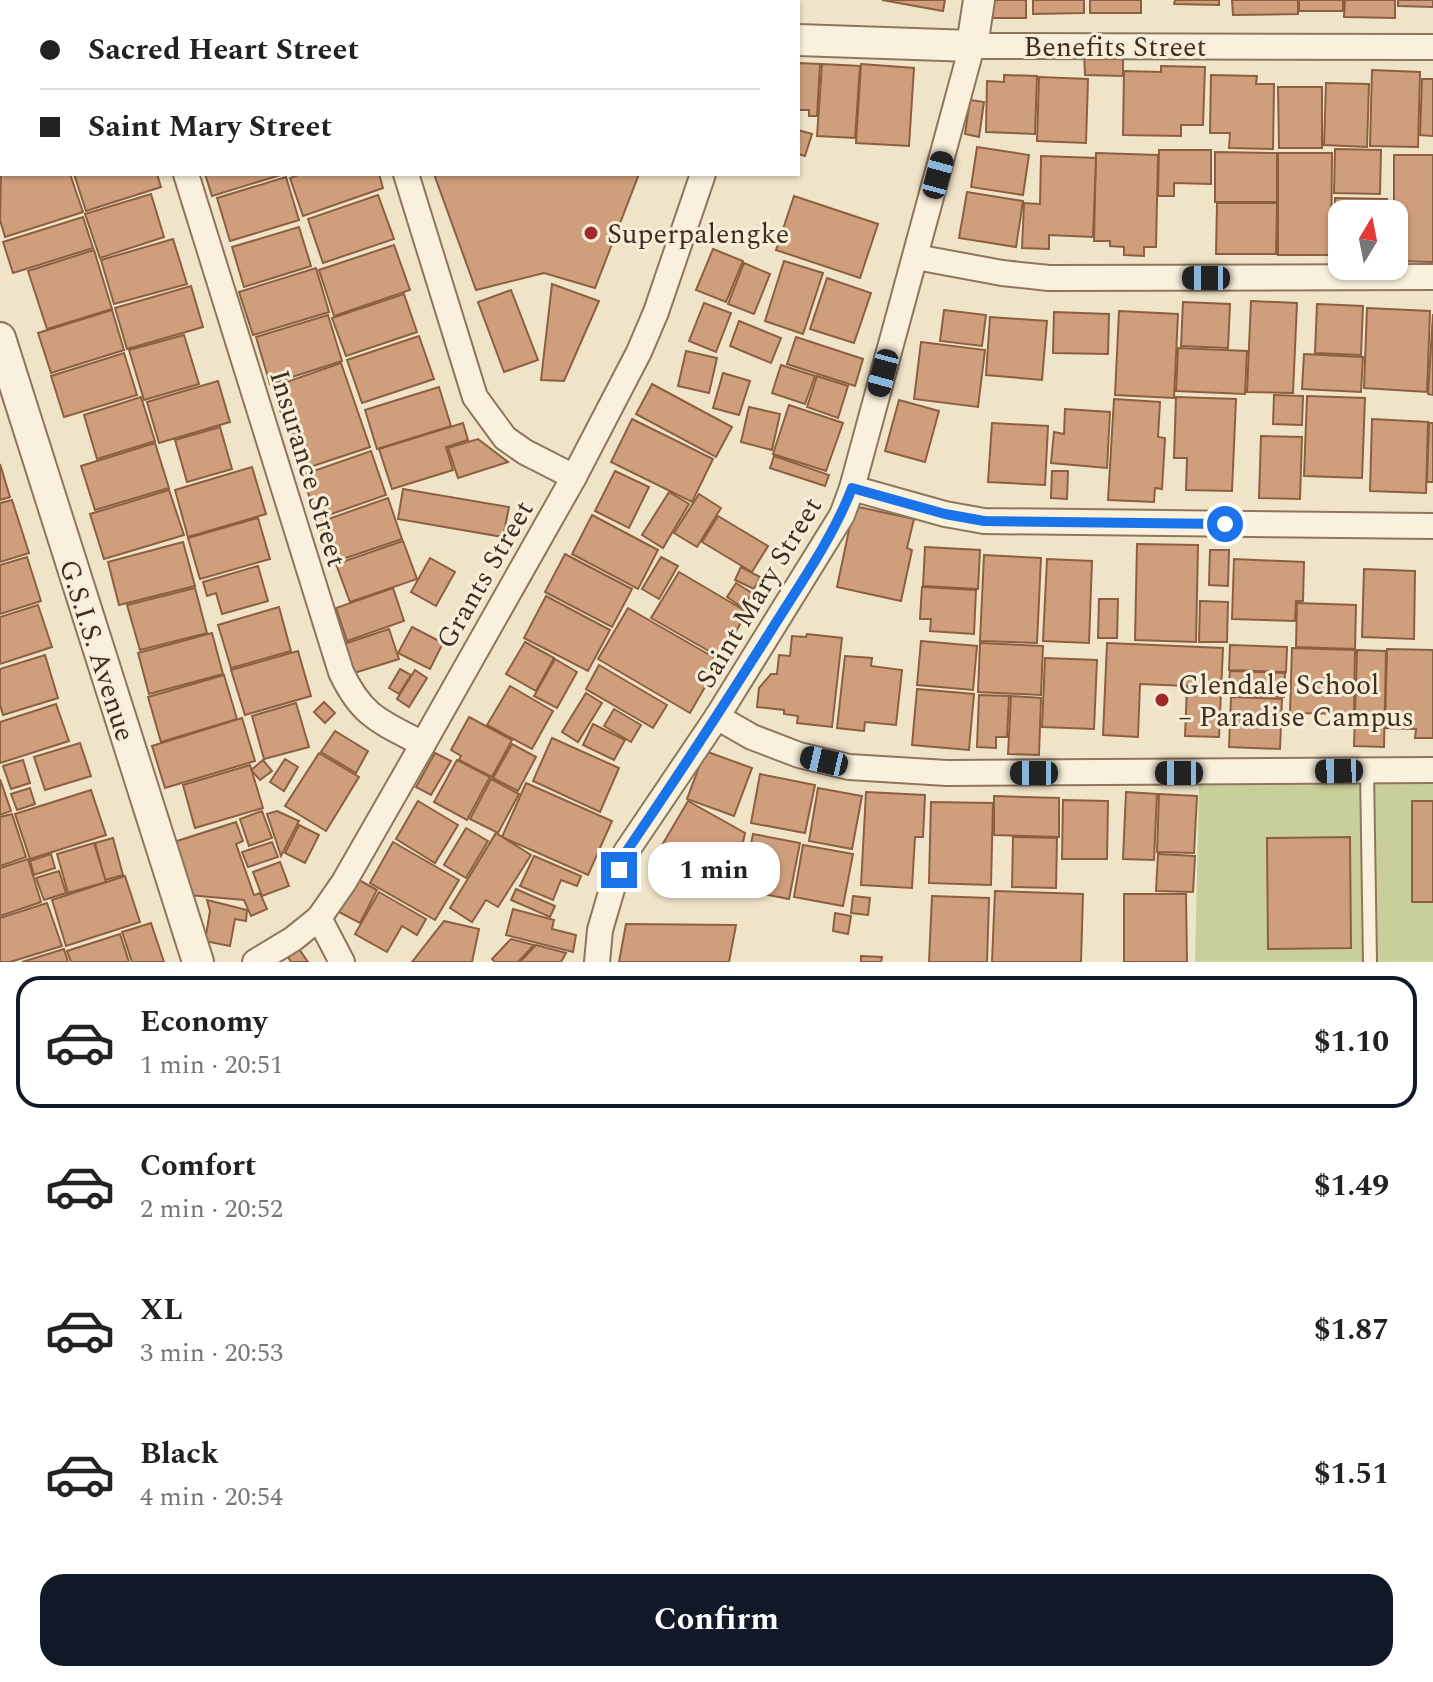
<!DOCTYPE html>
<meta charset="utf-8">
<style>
:root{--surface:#fff;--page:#f2f2f2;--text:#222;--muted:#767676;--line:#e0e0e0;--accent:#111827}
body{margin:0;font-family:Spectral,serif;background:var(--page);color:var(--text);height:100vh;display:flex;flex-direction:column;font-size:30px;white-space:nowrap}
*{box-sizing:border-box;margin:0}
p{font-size:26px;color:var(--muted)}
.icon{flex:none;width:44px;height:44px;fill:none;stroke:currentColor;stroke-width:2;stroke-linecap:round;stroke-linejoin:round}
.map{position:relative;height:962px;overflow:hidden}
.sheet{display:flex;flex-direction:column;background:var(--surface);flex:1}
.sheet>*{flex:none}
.top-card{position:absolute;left:0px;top:0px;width:800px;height:176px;box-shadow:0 2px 6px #0004;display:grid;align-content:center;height:176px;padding:0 40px;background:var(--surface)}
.needle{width:52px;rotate:10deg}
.buttons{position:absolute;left:1328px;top:200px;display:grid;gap:16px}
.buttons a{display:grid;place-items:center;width:80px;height:80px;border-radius:16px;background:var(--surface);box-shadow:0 2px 6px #0004;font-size:40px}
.end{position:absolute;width:36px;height:36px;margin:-18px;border:10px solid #1a73e8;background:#fff;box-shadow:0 0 0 4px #fff}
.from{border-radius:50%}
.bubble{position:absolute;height:56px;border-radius:24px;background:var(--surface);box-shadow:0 2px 6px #0004;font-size:26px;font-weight:700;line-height:56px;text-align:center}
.car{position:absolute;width:24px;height:48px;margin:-24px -12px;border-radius:10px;box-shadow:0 0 6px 2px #0007;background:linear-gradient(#222 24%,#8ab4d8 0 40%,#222 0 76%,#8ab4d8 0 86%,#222 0)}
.top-card b{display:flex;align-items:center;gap:28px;height:76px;font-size:30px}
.top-card b+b{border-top:2px solid var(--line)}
.top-card i{width:20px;height:20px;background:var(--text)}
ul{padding:14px 0 0;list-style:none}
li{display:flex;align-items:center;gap:24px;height:132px;margin:0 16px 12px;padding:0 24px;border:4px solid transparent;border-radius:24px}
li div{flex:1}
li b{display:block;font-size:30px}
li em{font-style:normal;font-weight:700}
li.active{border-color:var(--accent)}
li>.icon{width:72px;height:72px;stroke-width:1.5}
.action{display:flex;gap:16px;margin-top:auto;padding:16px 40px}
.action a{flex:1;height:92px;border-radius:24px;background:var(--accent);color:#fff;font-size:32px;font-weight:700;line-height:92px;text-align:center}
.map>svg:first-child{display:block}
.green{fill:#c9cf9b}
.building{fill:#cf9f7d;stroke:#8d5f41;stroke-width:2}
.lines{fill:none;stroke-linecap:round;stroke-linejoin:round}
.service-casing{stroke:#8d765c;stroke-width:16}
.minor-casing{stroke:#8d765c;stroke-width:28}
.tertiary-casing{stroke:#8d765c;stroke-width:34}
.service{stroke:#faf1dc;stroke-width:12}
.minor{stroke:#faf1dc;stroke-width:24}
.tertiary{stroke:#faf1dc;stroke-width:30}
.route{stroke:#1a73e8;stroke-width:10}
.poi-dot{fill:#9e2a2b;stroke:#f7eed8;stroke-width:3}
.labels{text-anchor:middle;stroke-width:6;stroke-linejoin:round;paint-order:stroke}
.street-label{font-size:28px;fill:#3d2e20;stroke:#f7eed8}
.poi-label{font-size:28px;fill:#3d2e20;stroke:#f7eed8;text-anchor:start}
</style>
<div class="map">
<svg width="1433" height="962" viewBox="0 0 1433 962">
<rect width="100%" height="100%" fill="#f0e4c8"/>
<polygon class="green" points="1433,777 1433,962 1195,962 1199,781"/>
<g class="building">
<polygon points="0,0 16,2 2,2 0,54"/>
<polygon points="143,0 210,0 202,2"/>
<polygon points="882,0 945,0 943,11"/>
<polygon points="985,0 1026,0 1026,18 986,18"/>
<polygon points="1033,0 1084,0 1084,13 1033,14"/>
<rect x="1090" y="0" width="51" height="13"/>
<polygon points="1175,0 1219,0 1219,5 1174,4"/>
<polygon points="1232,0 1298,0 1298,14 1233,15"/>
<rect x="1299" y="0" width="44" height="11"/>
<polygon points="1345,0 1395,0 1395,18 1344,17"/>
<polygon points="1398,0 1433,0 1433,7 1398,6"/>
<polygon points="1084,52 1123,53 1123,76 1085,75"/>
<polygon points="798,63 820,64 817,116 809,116 809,110 798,110"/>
<polygon points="822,64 860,66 855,138 817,136"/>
<polygon points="861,64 914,68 909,146 856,143"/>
<polygon points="1161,66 1205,67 1203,125 1181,125 1181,136 1123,135 1124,71 1161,72"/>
<polygon points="1372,70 1420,72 1418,147 1370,146"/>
<polygon points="1004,75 1037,76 1035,134 986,132 987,81 1004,82"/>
<polygon points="1211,75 1257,76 1256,84 1274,84 1273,149 1229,148 1230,133 1210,133"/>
<polygon points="1039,77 1088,79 1086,143 1037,141"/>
<polygon points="1422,79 1433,79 1433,136 1420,135"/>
<polygon points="1326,83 1369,84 1367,147 1324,145"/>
<polygon points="1278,87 1322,87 1322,148 1279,148"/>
<polygon points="970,100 984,102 979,137 965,134"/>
<polygon points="2,128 2,174 70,174 83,212 5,237 0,220"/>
<polygon points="798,130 812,134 805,156 798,154"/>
<polygon points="977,147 1029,155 1023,195 971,187"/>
<polygon points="1335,149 1381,150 1380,194 1334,193"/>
<polygon points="1159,150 1211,150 1211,184 1174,183 1174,196 1158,196"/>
<polygon points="1215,152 1277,153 1277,202 1215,202"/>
<polygon points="1096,153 1158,155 1156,247 1144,247 1144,256 1124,255 1124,247 1110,246 1110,241 1094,241"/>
<polygon points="1278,153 1332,153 1331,255 1278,255"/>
<polygon points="1394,155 1433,155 1433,262 1394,261"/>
<polygon points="1041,156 1096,158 1093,237 1049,235 1049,249 1022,248 1024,203 1040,204"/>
<polygon points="74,174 157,174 161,187 86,211"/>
<polygon points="205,174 284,174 212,196"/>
<polygon points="301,174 379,174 383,188 303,216 290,178"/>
<polygon points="434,174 639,174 595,288 544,273 476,290"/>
<polygon points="286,177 299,220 230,241 217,198"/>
<polygon points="967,192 1023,201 1016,247 959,238"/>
<polygon points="151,194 164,237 100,258 85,214"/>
<polygon points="378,195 394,239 323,263 308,219"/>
<polygon points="794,196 878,224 860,278 776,250"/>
<polygon points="1335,198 1387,199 1386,214 1342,214 1342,264 1333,264"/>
<polygon points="1217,203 1277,203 1276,254 1216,254"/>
<polygon points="83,217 93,248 13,273 3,242"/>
<polygon points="299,227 311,266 244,287 232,247"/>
<polygon points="173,239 187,284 114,304 101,260"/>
<polygon points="394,245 410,290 334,316 319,270"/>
<polygon points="713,249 743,261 726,302 696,290"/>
<polygon points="94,250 112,309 47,329 28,271"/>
<polygon points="784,261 823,273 803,334 765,321"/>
<polygon points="744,263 770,274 754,314 728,304"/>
<polygon points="316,268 329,312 253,335 239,292"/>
<polygon points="827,278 871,293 854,343 810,329"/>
<polygon points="552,284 599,301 564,381 541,380"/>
<polygon points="191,286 203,327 127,349 115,308"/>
<polygon points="511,290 538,360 504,372 478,302"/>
<polygon points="404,294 417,332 346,356 332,318"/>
<polygon points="1251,301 1297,303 1293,393 1247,392"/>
<polygon points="1183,302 1230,304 1228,348 1181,346"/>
<polygon points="704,303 731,313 716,352 689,341"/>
<polygon points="1317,304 1363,306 1361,355 1315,353"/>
<polygon points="1367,308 1430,311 1427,392 1364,388"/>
<polygon points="112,310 124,350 51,373 38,333"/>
<polygon points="944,310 986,315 982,346 940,341"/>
<polygon points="1119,311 1178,314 1174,398 1115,395"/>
<polygon points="1054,312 1109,314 1108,354 1053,353"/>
<polygon points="1433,314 1433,395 1428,394"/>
<polygon points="328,315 342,361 270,384 256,337"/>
<polygon points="990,317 1047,321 1042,380 986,375"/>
<polygon points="739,321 781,338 771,363 730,346"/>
<polygon points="184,335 199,384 144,400 129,350"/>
<polygon points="419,336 434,379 362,403 347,360"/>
<polygon points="796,337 863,359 855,386 787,364"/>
<polygon points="921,342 985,350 978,407 914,399"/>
<polygon points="1178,348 1247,351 1245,394 1176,391"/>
<polygon points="686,351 717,358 709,393 678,386"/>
<polygon points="124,353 137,395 64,417 51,376"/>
<polygon points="1304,354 1363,357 1361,392 1302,389"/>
<polygon points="341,363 370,447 301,470 272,387"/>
<polygon points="781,365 815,376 805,404 772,393"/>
<polygon points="723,373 750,381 739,415 713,408"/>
<polygon points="817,376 848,386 838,418 807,407"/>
<polygon points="218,381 230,422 159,443 147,402"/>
<polygon points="652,384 732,427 716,457 636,414"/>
<polygon points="439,387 451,426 377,449 365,410"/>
<polygon points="1274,395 1303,396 1302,425 1273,424"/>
<polygon points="1307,396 1365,398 1362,478 1304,476"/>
<polygon points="141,397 155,441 97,459 84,415"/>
<polygon points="1176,397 1236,399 1232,491 1186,490 1187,458 1174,458"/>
<polygon points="1114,399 1160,402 1158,437 1165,438 1162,489 1155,488 1154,502 1108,500"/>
<polygon points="899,400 939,411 925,462 885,451"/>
<polygon points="789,405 843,423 826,471 773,454"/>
<polygon points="749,407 780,414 772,450 741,442"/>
<polygon points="1065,409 1110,412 1107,468 1051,463 1054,432 1064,434"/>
<polygon points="632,419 713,459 692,502 611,462"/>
<polygon points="1372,419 1428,422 1426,493 1370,491"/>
<polygon points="463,423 468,440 446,447 453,470 392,489 379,449"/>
<polygon points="992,423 1048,426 1045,485 988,482"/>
<polygon points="1429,423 1433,423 1433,482 1427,482"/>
<polygon points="220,427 232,469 187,482 175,440"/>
<polygon points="1261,436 1302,437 1300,499 1259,498"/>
<polygon points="478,439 508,462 458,478 448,448"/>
<polygon points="155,443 169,488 95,510 81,466"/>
<polygon points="371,451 386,495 317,519 302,475"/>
<polygon points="774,456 829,475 825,486 770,468"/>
<polygon points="0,464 10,497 0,500"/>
<polygon points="252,467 266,514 188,537 175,490"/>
<polygon points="615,471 649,487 629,528 595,511"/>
<polygon points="1052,471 1068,471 1067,499 1051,498"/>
<polygon points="403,489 509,507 503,537 398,519"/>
<polygon points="169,490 184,535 104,559 90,514"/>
<polygon points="669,492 689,504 663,548 642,535"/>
<polygon points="699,494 721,508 697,547 674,533"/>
<polygon points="388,498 402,539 331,563 317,523"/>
<polygon points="12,500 29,553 0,562 0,503"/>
<polygon points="854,506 914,519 907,548 912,550 901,601 837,587"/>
<polygon points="592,515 658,550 638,589 572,554"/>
<polygon points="718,516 768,546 752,572 702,542"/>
<polygon points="258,518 270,559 200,579 188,538"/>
<polygon points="403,541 417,579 350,602 336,564"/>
<polygon points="183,542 195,586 119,605 108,562"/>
<polygon points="1137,544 1198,545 1196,642 1135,640"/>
<polygon points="925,547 980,550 978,589 923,586"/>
<polygon points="1210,550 1229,550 1228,586 1209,585"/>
<polygon points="565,554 632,589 612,627 545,592"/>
<polygon points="984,555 1041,558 1037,643 980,641"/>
<polygon points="27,557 41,601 0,614 0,565"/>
<polygon points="661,557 678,566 659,599 642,589"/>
<polygon points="430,558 455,572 436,606 411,592"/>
<polygon points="1047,559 1092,561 1089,643 1043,641"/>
<polygon points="1234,559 1304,562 1303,601 1296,601 1295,621 1232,619"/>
<polygon points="258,566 268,601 222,614 216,593 207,596 203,582"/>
<polygon points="741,567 760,577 754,589 735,580"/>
<polygon points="1364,569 1415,571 1414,639 1362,637"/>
<polygon points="679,572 747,612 721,658 651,618"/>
<polygon points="736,583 752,593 743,608 727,597"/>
<polygon points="922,587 976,590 974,634 930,631 931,619 920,619"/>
<polygon points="195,588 207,633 140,650 127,605"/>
<polygon points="393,588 404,621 347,641 336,608"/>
<polygon points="546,596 610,630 588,671 524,638"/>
<polygon points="1099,599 1118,599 1117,638 1098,638"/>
<polygon points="1200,601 1228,602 1227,642 1199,642"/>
<polygon points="1297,603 1356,605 1355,649 1296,647"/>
<polygon points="38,605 52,647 0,664 0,617"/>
<polygon points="279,607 291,651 231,668 218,625"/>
<polygon points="628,608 720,661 690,713 598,659"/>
<polygon points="412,627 443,643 430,669 398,653"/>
<polygon points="389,629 399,659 354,673 344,644"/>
<polygon points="212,633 223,674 149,694 138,653"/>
<polygon points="807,634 842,638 832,727 797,723 798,716 784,714 784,710 757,707 759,688 771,674 777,674 779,655 790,656 792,636 806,637"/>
<polygon points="921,641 977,646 973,690 917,685"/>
<polygon points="525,642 554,658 536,691 506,674"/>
<polygon points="980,643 1043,646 1041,695 978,692"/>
<polygon points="1107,643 1223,648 1219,737 1185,736 1187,686 1140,684 1138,737 1103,735"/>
<polygon points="1230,645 1287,647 1286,672 1229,670"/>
<polygon points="1292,648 1355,650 1354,714 1290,713"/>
<polygon points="1387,649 1433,650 1433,738 1415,738 1416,729 1385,728"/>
<polygon points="1357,650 1386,651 1384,747 1354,746"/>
<polygon points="298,651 311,696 245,715 231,670"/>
<polygon points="45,655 58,698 3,715 0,705 0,669"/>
<polygon points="845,656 872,658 871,666 902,670 896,725 865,722 864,731 837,728"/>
<polygon points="1045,658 1097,660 1094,729 1042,727"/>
<polygon points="555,659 577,672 557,708 534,696"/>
<polygon points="599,665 667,705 653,728 586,689"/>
<polygon points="400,669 411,675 399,694 389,688"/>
<polygon points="415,670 427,678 409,707 397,699"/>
<polygon points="1230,671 1285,673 1284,697 1228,695"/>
<polygon points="224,675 237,719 161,742 148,697"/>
<polygon points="510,686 553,711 532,749 487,725"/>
<polygon points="917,689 974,694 969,750 912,745"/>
<polygon points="586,693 602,703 578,742 562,732"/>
<polygon points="979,695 1009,696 1007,737 996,737 996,748 977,747"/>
<polygon points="1011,696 1041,698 1039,755 1008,754"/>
<polygon points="1231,697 1282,699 1280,749 1229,747"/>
<polygon points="324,702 335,713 325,723 314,712"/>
<polygon points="296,703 309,747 264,759 252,716"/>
<polygon points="56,704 69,741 0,763 0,722"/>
<polygon points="614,709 641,725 631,742 604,726"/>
<polygon points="469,717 512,740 492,777 459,760 461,756 451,750"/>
<polygon points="242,718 255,761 165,788 152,746"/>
<polygon points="593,724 625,740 614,760 583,745"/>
<polygon points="335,731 368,751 356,773 321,752"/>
<polygon points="552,738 619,768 600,812 533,781"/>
<polygon points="80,743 91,776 45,790 34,757"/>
<polygon points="512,744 536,757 518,791 493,778"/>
<polygon points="705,751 752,768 734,816 687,799"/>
<polygon points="319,753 359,777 326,831 285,806"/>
<polygon points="435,753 451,761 431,795 416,787"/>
<polygon points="285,759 298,767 284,791 270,782"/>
<polygon points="23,760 30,783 11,789 3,766"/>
<polygon points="263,760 272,771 260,780 251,770"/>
<polygon points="457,760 490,777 467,820 434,802"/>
<polygon points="250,765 263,808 195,828 183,785"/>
<polygon points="760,774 815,785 805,833 751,823"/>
<polygon points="0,779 11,811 0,815"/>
<polygon points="491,779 519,794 498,833 470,819"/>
<polygon points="526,783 612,821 588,875 502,837"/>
<polygon points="30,788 35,804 17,810 11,794"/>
<polygon points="818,788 862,796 852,849 809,841"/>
<polygon points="91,790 106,835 30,859 15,814"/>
<polygon points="866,792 925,795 923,837 915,837 912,888 861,885"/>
<polygon points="1126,792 1157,794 1154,860 1123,859"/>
<polygon points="1159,794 1197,796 1194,853 1157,852"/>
<polygon points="994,796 1059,798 1059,837 994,835"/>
<polygon points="1063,800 1108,801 1107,859 1062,859"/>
<polygon points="418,801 458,825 435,863 396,839"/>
<polygon points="688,801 745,833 733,888 661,847"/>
<rect x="1412" y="801" width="21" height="101"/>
<polygon points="931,802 993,803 991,885 929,883"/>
<polygon points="262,811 272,838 249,846 240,819"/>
<polygon points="277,811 299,821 281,856 267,814"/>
<polygon points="12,814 26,857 0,866 0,817"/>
<polygon points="236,822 243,841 236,844 254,895 260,893 267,909 251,916 244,900 189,895 171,843"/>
<polygon points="299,825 319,835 305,863 285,853"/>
<polygon points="466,828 488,841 466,878 444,865"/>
<polygon points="496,833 531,855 498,907 486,900 472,922 450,908"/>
<polygon points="753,834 800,843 789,899 742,890"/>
<polygon points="1013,837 1057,838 1056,888 1012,887"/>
<polygon points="1350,837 1351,948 1268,949 1267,838"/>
<polygon points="113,838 123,875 105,880 95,843"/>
<polygon points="272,842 278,857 248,867 242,852"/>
<polygon points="393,842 459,880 435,920 370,883"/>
<polygon points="94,843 106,882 68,893 57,854"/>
<polygon points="803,845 853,854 843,906 794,897"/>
<polygon points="51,854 55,868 34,875 30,861"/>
<polygon points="1158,854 1195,856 1193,892 1156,891"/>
<polygon points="534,856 581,876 577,886 561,880 553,900 520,886"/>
<polygon points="28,859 41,902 0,916 0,868"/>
<polygon points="280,862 289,886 262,896 253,872"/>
<polygon points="59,871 66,893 44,900 36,878"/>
<polygon points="125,876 140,922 66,946 52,900"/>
<polygon points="357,879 377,890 360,923 339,912"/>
<polygon points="516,889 555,906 550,917 511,900"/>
<polygon points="995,891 1083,894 1081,962 992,962"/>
<polygon points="379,892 426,919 417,935 402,926 387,952 355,934"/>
<polygon points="1124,894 1186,894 1187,962 1124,962"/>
<polygon points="853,896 870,898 868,915 851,913"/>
<polygon points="932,896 989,898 987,962 929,962"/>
<polygon points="207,900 247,910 246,921 235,919 230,946 205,941 210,911"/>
<polygon points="47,903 62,946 10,962 0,962 0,918"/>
<polygon points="513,909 554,920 552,929 576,935 573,952 506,935"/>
<polygon points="835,913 851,916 848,934 833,931"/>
<polygon points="444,921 479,929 472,962 412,962"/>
<polygon points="151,923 164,962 132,962 122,932"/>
<polygon points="626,924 736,925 729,962 619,962"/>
<polygon points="120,934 129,962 71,962 67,951"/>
<polygon points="511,939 534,945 518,962 495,962 492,959"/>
<polygon points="536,945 566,953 561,962 520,962"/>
<polygon points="64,949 68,962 22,962"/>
<polygon points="299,949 308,962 291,962 288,957"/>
<polygon points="861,956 882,957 881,962 861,962"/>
</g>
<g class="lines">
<g class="service-casing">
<polyline id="service" points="1367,770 1370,962"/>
</g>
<g class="minor-casing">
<g id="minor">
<polyline points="126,0 127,2"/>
<path d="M 186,174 L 341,672 C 362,717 381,722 423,744"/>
<polyline points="406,174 475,397 505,438 525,452 574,477"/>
<polyline points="916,257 1002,273 1049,278 1433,277"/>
<polyline points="852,488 945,514 984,521 1433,526"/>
<polyline points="717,717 752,737 799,755 849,767 947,773 1433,770"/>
<polyline points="319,918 342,962"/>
<polyline points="255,962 293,939 319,918 344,882 423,744 574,477 639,352 656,312 703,174"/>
<polyline points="597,962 600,930 612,889 626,852 717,717 842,515 852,488 972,46 1433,47"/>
</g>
</g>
<g class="tertiary-casing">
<g id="tertiary">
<polyline points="798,40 972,46 979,0"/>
<polyline points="0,97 2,96"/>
<polyline points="0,338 198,962"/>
</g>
</g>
<use href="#service" class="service"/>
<use href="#minor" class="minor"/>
<use href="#tertiary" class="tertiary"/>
</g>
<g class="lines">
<path class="route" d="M 619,870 L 626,852 C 678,776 728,699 777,621 C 804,578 834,535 852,488 L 945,514 L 984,521 L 1225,524"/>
</g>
<g class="poi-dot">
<circle cx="591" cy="233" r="8"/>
<circle cx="1162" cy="700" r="8"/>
</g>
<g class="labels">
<g class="street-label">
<text x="1115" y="56">Benefits Street</text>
<text transform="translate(309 468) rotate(73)" y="10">Insurance Street</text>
<text transform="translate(484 574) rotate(-60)" y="10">Grants Street</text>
<text transform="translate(758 592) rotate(-59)" y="10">Saint Mary Street</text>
<text transform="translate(98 650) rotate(72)" y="10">G.S.I.S. Avenue</text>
</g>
<g class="poi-label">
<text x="607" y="243">Superpalengke</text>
<text x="1178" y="694">Glendale School<tspan x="1178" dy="32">– Paradise Campus</tspan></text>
</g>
</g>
</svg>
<div class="buttons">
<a><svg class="needle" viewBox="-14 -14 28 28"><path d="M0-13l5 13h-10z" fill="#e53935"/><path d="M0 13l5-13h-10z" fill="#767676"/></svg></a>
</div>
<i class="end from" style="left:1225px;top:524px"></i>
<i class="end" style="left:619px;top:870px"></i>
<div class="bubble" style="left:648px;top:842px;width:132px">1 min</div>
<i class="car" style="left:938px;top:175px;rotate:15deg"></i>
<i class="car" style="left:1206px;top:278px;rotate:270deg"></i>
<i class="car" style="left:883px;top:373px;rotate:195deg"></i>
<i class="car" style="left:824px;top:761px;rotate:283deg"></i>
<i class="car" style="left:1339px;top:771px;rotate:269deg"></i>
<i class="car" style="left:1034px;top:773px;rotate:270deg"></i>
<i class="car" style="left:1179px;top:773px;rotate:270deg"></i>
<div class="top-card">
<b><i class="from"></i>Sacred Heart Street</b>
<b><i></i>Saint Mary Street</b>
</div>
</div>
<section class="sheet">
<ul>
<li class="active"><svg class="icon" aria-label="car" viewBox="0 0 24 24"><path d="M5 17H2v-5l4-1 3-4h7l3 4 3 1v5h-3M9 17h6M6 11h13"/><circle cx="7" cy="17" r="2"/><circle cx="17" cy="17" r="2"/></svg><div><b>Economy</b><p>1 min · 20:51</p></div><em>$1.10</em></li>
<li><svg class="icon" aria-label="car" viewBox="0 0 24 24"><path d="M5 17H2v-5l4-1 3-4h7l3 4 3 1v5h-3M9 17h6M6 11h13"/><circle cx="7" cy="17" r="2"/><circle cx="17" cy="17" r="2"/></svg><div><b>Comfort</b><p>2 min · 20:52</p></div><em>$1.49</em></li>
<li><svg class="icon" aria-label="car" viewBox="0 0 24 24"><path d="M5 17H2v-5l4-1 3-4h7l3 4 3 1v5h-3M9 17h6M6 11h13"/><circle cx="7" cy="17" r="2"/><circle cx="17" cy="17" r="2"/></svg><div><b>XL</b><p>3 min · 20:53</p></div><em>$1.87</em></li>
<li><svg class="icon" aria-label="car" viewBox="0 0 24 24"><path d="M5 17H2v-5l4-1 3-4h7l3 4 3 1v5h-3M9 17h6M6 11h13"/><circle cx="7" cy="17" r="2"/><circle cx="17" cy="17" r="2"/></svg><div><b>Black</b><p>4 min · 20:54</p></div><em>$1.51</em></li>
</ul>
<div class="action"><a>Confirm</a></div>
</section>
